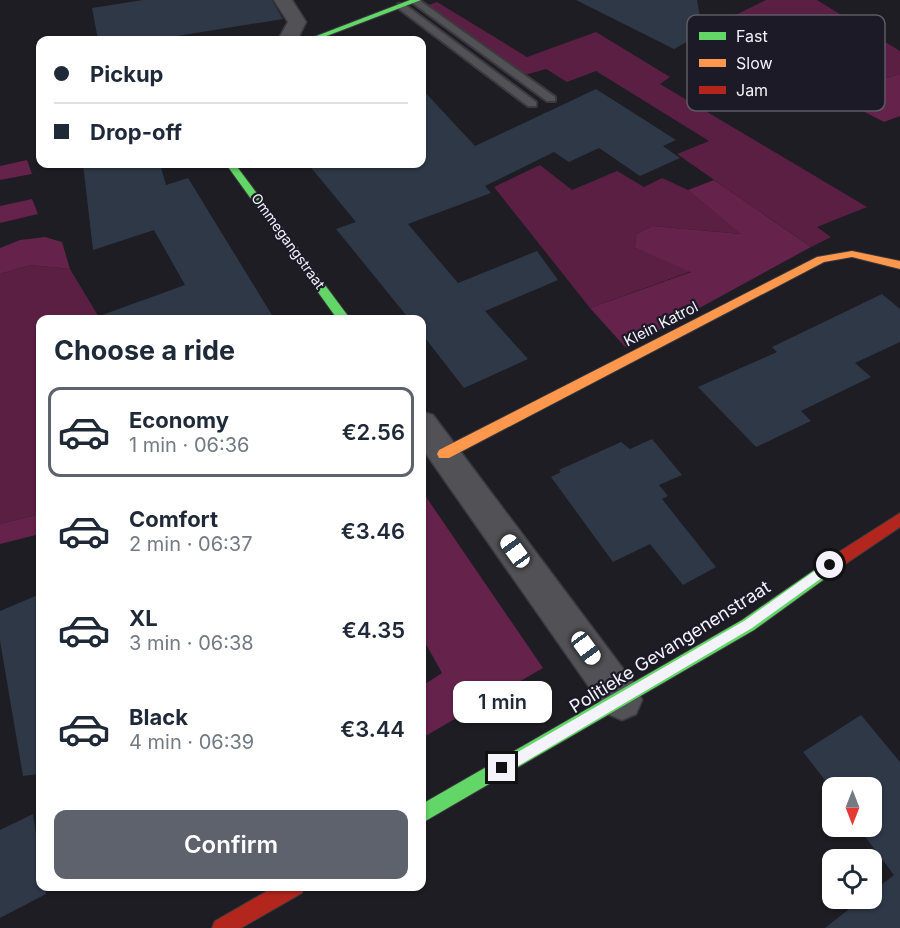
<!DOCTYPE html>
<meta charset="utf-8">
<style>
:root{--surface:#fff;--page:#f2f2f3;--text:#1f2937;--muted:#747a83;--line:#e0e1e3;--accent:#5d626d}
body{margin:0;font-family:Inter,sans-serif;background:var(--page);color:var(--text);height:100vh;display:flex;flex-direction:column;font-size:22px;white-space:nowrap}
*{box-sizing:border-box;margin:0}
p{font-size:20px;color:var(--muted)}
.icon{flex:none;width:33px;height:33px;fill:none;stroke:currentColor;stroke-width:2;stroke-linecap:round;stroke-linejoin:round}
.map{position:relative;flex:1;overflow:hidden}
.panel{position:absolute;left:36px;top:315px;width:390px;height:576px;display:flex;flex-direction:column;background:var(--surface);border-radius:12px;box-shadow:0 2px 4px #0004}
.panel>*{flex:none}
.banner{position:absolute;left:36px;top:36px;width:390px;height:132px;border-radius:12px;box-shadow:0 2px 4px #0004;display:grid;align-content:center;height:132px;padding:0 18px;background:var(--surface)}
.needle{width:39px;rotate:180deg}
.fabs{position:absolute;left:822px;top:777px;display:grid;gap:12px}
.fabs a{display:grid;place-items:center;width:60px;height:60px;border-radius:12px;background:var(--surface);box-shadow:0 2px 4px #0004;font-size:30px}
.end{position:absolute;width:27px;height:27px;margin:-14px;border:8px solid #f4f3fc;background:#111;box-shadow:0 0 0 3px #111}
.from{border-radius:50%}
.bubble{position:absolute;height:42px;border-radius:12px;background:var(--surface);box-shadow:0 2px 4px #0004;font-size:20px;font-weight:600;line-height:42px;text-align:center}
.car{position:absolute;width:18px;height:36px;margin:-18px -9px;border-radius:8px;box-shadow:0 0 4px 2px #0007;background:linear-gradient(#fff 24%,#345 0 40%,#fff 0 76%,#345 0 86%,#fff 0)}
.banner b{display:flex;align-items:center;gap:21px;height:57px;font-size:22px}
.banner b+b{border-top:2px solid var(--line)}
.banner i{width:15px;height:15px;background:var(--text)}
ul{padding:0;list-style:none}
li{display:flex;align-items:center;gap:18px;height:90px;margin:0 12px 9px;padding:0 6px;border:3px solid transparent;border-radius:12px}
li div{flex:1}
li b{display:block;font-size:22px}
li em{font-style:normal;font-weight:600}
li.on{border-color:var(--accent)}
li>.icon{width:54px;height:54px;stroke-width:1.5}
h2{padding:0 18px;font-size:27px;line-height:72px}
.button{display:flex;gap:12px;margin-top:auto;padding:12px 18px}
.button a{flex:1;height:69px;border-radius:12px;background:var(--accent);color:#fff;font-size:24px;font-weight:600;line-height:69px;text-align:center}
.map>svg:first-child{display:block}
.green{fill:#5b1f43}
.forest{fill:#65224a}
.building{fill:#2f3847}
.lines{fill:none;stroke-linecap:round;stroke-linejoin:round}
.lane-casing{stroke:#3b3a3f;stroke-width:4}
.street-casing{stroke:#3b3a3f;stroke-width:3}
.fast-casing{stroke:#3b3a3f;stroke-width:2}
.slow-casing{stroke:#3b3a3f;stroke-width:2}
.jam-casing{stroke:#3b3a3f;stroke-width:2}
.lane{fill:#515156;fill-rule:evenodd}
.street{fill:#515156;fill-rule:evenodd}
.fast{fill:#63d668;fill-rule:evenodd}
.slow{fill:#ff974d;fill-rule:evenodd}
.jam{fill:#b3261e;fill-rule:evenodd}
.route{fill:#f4f3fc}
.labels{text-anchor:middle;stroke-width:4.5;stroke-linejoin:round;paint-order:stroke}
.far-street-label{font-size:14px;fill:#f4f3fc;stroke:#1b1a26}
.street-label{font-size:15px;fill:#f4f3fc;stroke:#1b1a26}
.near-street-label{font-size:18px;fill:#f4f3fc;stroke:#1b1a26}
.key{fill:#1b1a26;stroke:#5c5b66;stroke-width:1.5}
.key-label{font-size:16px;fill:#f4f3fc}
</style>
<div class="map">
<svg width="900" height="928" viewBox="0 0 900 928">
<rect width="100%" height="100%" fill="#1d1d23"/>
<g class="green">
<polygon points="766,0 817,0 900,51 900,74 832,95 707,29"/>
<polygon points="437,2 527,57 596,32 670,77 660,84 867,207 817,227 831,237 811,247 677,154 709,141 596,71 567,82 546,69 525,75 428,5"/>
<polygon points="540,165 572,190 617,171 644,187 662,178 688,190 742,234 653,226 636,234 635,248 692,271 590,308 494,187"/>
<polygon points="30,265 70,269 100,319 40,320 40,514 0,524 0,274"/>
</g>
<g class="forest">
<polygon points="900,74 900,116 884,122 832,95"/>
<polygon points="27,160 32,174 0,180 0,166"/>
<polygon points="714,180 811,247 626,348 590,308 691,272 635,248 636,234 653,226 741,234 688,190"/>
<polygon points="32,199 38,214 0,223 0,206"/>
<polygon points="45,237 62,242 70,269 30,265 0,274 0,248 20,240"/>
<polygon points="422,491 543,668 422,738 422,686 442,673 422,637"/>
<polygon points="40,514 40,534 0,544 0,524"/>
</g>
<g class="building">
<polygon points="143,0 272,0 283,19 152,40 98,40 92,8"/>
<polygon points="576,0 697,0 703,33 674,49"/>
<polygon points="422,89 475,146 596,89 676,140 663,146 680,158 640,176 599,148 569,162 554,152 485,186 491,193 408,224 458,283 537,251 558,280 485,311 528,359 464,388 422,334 422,320 410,320 336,229 356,222 308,164 422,164"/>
<polygon points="83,164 160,164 166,185 188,178 275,320 103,320 102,315 185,285 154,230 93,250"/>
<polygon points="882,294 900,309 900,342 855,363 871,377 801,411 811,421 756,447 698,387 777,352 772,347"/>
<polygon points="652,439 682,475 659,485 668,496 662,499 716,567 683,585 650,544 613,562 551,477 561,472 559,470 621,442 630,449"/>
<polygon points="40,594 40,774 23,776 0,641 0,611"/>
<polygon points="861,715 900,762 900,928 825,928 863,898 872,898 872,892 894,875 857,826 872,826 872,788 832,789 803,752"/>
<polygon points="33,814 40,862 40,886 45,886 46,894 0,918 0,830"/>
</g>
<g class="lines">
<g class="lane-casing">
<g id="lane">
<polygon points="419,0 555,97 555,101 547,101 410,1"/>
<polygon points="398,4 404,4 536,102 536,106 528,106 398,8"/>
</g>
</g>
<g class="street-casing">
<g id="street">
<polygon points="274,0 292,0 306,22 297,40 278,40 288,22"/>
<polygon points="422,412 433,415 636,686 642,700 636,714 622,720 608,714 422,448"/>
</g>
</g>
<g class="fast-casing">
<g id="fast">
<polygon points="410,0 421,0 316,40 306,40"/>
<polygon points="226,164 235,164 351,320 338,320"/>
<polygon points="836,555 841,557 843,562 841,567 754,630 422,823 422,804 742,620"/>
</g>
</g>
<g class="slow-casing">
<polygon id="slow" points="852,251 900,261 900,269 852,257 824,262 449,458 439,458 437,454 439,450 817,257"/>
</g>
<g class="jam-casing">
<g id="jam">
<polygon points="900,513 900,527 841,567 836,569 831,567 829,562 831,557"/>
<polygon points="276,886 304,886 302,893 241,928 212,928 215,921"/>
</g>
</g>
<use href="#lane" class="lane"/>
<use href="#street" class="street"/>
<use href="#fast" class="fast"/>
<use href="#slow" class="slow"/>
<use href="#jam" class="jam"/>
</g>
<polygon class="route" points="830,560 835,565 834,569 752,628 506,773 497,773 497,764 744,621"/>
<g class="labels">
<g class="far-street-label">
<text transform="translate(288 241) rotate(54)" y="5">Ommegangstraat</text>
</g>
<g class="street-label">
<text transform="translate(661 324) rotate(-27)" y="5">Klein Katrol</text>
</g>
<g class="near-street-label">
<text transform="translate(670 647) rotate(-32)" y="6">Politieke Gevangenenstraat</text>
</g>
</g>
<rect x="687" y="15" width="198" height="96" rx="9" class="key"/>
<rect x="699" y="32" width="27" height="8" fill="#63d668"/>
<rect x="699" y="59" width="27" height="8" fill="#ff974d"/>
<rect x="699" y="86" width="27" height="8" fill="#b3261e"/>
<g class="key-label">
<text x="736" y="42">Fast</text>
<text x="736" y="69">Slow</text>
<text x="736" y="96">Jam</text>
</g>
</svg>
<div class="fabs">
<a><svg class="needle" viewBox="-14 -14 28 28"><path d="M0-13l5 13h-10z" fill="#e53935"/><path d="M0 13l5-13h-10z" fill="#747a83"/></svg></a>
<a><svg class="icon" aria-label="locate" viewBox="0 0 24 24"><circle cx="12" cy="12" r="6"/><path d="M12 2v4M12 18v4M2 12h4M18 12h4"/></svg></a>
</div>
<i class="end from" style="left:830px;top:565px"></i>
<i class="end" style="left:502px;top:768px"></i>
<div class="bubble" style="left:453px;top:681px;width:99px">1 min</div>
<i class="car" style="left:515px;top:551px;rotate:324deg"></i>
<i class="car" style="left:586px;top:648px;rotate:144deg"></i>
<div class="banner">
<b><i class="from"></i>Pickup</b>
<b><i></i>Drop-off</b>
</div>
<section class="panel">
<h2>Choose a ride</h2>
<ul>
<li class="on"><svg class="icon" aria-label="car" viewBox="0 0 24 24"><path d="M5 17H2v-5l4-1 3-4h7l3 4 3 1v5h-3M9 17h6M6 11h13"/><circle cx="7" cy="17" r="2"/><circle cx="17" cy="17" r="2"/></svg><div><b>Economy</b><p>1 min · 06:36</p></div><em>€2.56</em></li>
<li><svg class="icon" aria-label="car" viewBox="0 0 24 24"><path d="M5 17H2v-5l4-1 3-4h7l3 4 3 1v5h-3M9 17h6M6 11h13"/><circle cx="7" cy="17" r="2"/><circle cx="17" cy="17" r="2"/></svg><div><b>Comfort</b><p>2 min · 06:37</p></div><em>€3.46</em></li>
<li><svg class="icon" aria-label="car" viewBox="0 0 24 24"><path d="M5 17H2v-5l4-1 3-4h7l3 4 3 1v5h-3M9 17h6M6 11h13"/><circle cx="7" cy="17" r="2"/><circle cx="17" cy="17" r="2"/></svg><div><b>XL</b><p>3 min · 06:38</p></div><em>€4.35</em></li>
<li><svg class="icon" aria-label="car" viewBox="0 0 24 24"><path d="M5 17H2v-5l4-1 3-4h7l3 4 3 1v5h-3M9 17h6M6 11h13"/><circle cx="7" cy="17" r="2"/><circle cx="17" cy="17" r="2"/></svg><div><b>Black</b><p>4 min · 06:39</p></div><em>€3.44</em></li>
</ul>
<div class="button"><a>Confirm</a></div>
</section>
</div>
